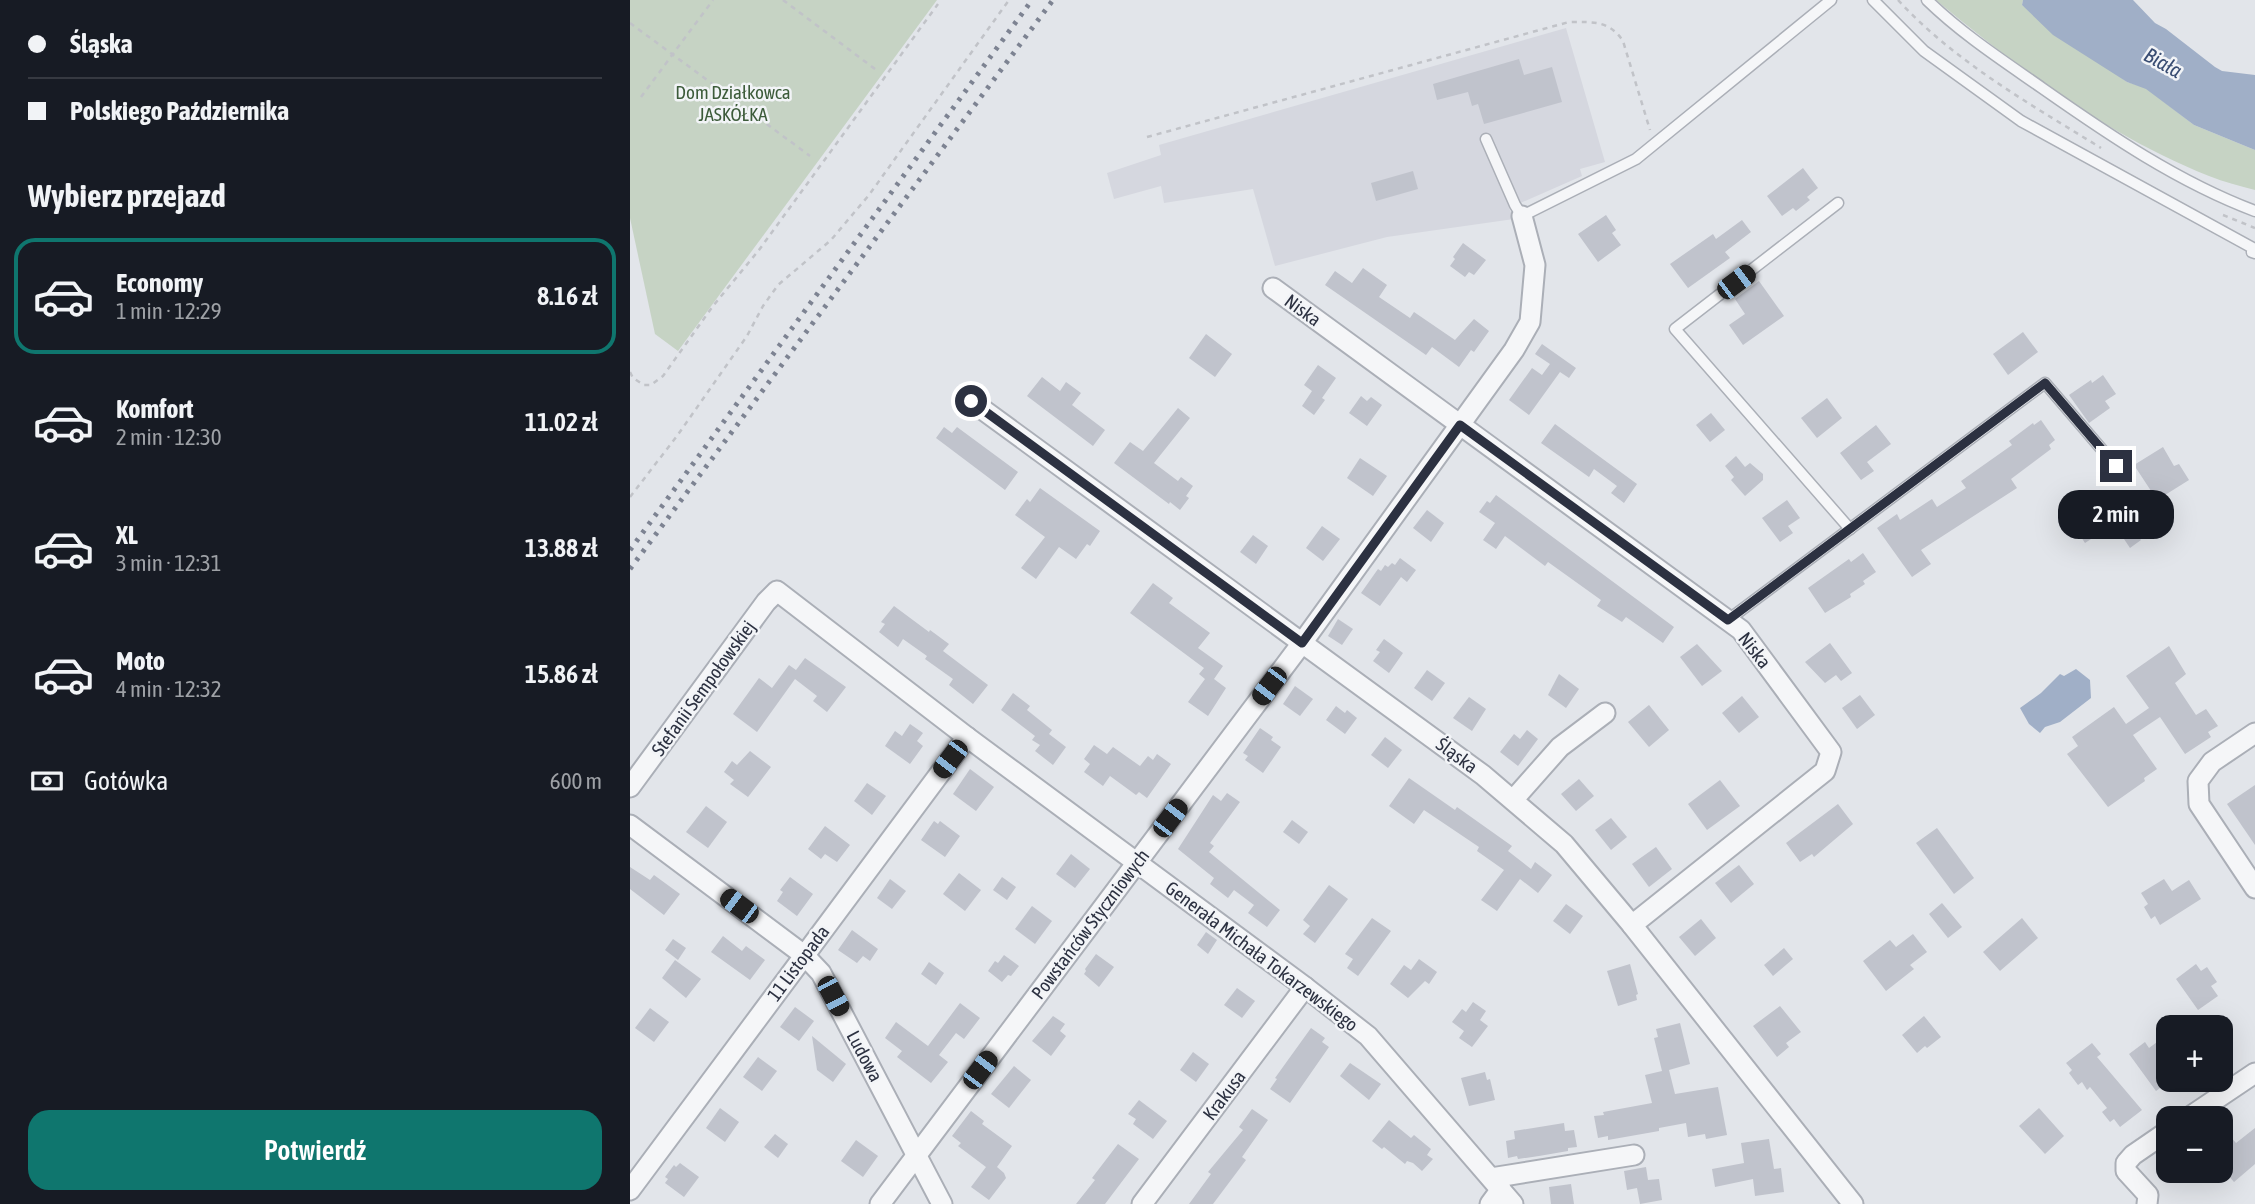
<!DOCTYPE html>
<html lang="pl">
<meta charset="utf-8">
<style>
:root{--surface:#171b24;--page:#242831;--text:#f1f3f6;--muted:#9ea1a6;--line:#363941;--accent:#0f766e}
body{margin:0;font-family:"Asap Condensed",sans-serif;background:var(--page);color:var(--text);height:100vh;display:flex;flex-direction:column;font-size:26px;white-space:nowrap}
*{box-sizing:border-box;margin:0}
p{font-size:23px;color:var(--muted)}
.icon{flex:none;width:38px;height:38px;fill:none;stroke:currentColor;stroke-width:2;stroke-linecap:round;stroke-linejoin:round}
.map{position:relative;flex:1;overflow:hidden}
.drawer{display:flex;flex-direction:column;background:var(--surface);width:630px}
.drawer>*{flex:none}
.top-card{display:grid;align-content:center;height:154px;padding:0 28px;background:var(--surface)}
.controls{position:absolute;left:1526px;top:1015px;display:grid;gap:14px}
.controls a{display:grid;place-items:center;width:77px;height:77px;border-radius:14px;background:var(--surface);box-shadow:0 7px 28px #0002;font-size:35px}
.end{position:absolute;width:32px;height:32px;margin:-16px;border:9px solid #2c3141;background:#fff;box-shadow:0 0 0 4px #fff}
.from{border-radius:50%}
.bubble{position:absolute;height:49px;border-radius:21px;background:var(--surface);box-shadow:0 7px 28px #0002;font-size:23px;font-weight:600;line-height:49px;text-align:center}
.car{position:absolute;width:21px;height:42px;margin:-21px -10px;border-radius:9px;box-shadow:0 0 5px 2px #0007;background:linear-gradient(#222 24%,#8ab4d8 0 40%,#222 0 76%,#8ab4d8 0 86%,#222 0)}
.top-card b{display:flex;align-items:center;gap:24px;height:66px;font-size:26px}
.top-card b+b{border-top:2px solid var(--line)}
.top-card i{width:18px;height:18px;background:var(--text)}
ul{padding:0;list-style:none}
li{display:flex;align-items:center;gap:21px;height:116px;margin:0 14px 10px;padding:0 14px;border:4px solid transparent;border-radius:21px}
li div{flex:1}
li b{display:block;font-size:26px}
li em{font-style:normal;font-weight:600}
li.active{border-color:var(--accent)}
li>.icon{width:63px;height:63px;stroke-width:1.5}
h2{padding:0 28px;font-size:32px;line-height:84px}
.pay{display:flex;align-items:center;gap:18px;height:77px;padding:0 28px;font-size:26px}
.pay p{margin-inline-start:auto}
.primary-button{display:flex;gap:14px;margin-top:auto;padding:14px 28px}
.primary-button a{flex:1;height:80px;border-radius:21px;background:var(--accent);color:#fff;font-size:28px;font-weight:600;line-height:80px;text-align:center}
main{display:flex;flex:1;min-height:0}
.map>svg:first-child{display:block}
.built{fill:#d5d7df}
.green{fill:#c6d3c4}
.water{fill:#a0afc7}
.building{fill:#c0c3cc}
.lines{fill:none;stroke-linecap:round;stroke-linejoin:round}
.lane-casing{stroke:#abafb7;stroke-width:13}
.street-casing{stroke:#abafb7;stroke-width:23}
.path{stroke:#c1c3c8;stroke-width:2.5;stroke-dasharray:5 5;stroke-linecap:butt}
.lane{stroke:#f5f6f8;stroke-width:10}
.street{stroke:#f5f6f8;stroke-width:19}
.rail{stroke:#7d8392;stroke-width:5;stroke-dasharray:3.5 7;stroke-linecap:butt}
.route{stroke:#2c3141;stroke-width:9}
.labels{text-anchor:middle;stroke-width:5;stroke-linejoin:round;paint-order:stroke}
.park-label{font-size:19px;fill:#3c5b3a;stroke:#f2f4f7}
.street-label{font-size:19px;fill:#2c3141;stroke:#f2f4f7}
.water-label{font-size:21px;font-style:italic;fill:#384c72;stroke:#f2f4f7}
</style>
<main>
<section class="drawer">
<div class="top-card">
<b><i class="from"></i>Śląska</b>
<b><i></i>Polskiego Października</b>
</div>
<h2>Wybierz przejazd</h2>
<ul>
<li class="active"><svg class="icon" aria-label="car" viewBox="0 0 24 24"><path d="M5 17H2v-5l4-1 3-4h7l3 4 3 1v5h-3M9 17h6M6 11h13"/><circle cx="7" cy="17" r="2"/><circle cx="17" cy="17" r="2"/></svg><div><b>Economy</b><p>1 min · 12:29</p></div><em>8.16 zł</em></li>
<li><svg class="icon" aria-label="car" viewBox="0 0 24 24"><path d="M5 17H2v-5l4-1 3-4h7l3 4 3 1v5h-3M9 17h6M6 11h13"/><circle cx="7" cy="17" r="2"/><circle cx="17" cy="17" r="2"/></svg><div><b>Komfort</b><p>2 min · 12:30</p></div><em>11.02 zł</em></li>
<li><svg class="icon" aria-label="car" viewBox="0 0 24 24"><path d="M5 17H2v-5l4-1 3-4h7l3 4 3 1v5h-3M9 17h6M6 11h13"/><circle cx="7" cy="17" r="2"/><circle cx="17" cy="17" r="2"/></svg><div><b>XL</b><p>3 min · 12:31</p></div><em>13.88 zł</em></li>
<li><svg class="icon" aria-label="car" viewBox="0 0 24 24"><path d="M5 17H2v-5l4-1 3-4h7l3 4 3 1v5h-3M9 17h6M6 11h13"/><circle cx="7" cy="17" r="2"/><circle cx="17" cy="17" r="2"/></svg><div><b>Moto</b><p>4 min · 12:32</p></div><em>15.86 zł</em></li>
</ul>
<div class="pay"><svg class="icon" aria-label="cash" viewBox="0 0 24 24"><path d="M3 7h18v10H3z"/><circle cx="12" cy="12" r="2"/></svg>Gotówka<p>600 m</p></div>
<div class="primary-button"><a>Potwierdź</a></div>
</section>
<div class="map">
<svg width="1625" height="1204" viewBox="0 0 1625 1204">
<rect width="100%" height="100%" fill="#e2e5ea"/>
<polygon class="built" points="936,28 975,162 950,169 952,176 879,208 884,219 757,237 645,266 623,189 534,203 531,186 484,199 477,173 531,155 529,145"/>
<g class="green">
<polygon points="0,0 307,0 48,351 25,334 0,218"/>
<path d="M 1306,0 L 1393,0 L 1392,5 L 1497,82 L 1516,88 L 1564,125 L 1625,150 L 1625,190 C 1610,186 1594,182 1579,176 C 1478,136 1389,69 1306,0 Z"/>
</g>
<g class="water">
<polygon points="1393,0 1503,0 1525,23 1536,29 1585,67 1592,71 1625,75 1625,150 1564,125 1516,89 1497,82 1423,35 1392,5"/>
<polygon points="1446,669 1460,680 1461,698 1430,722 1415,727 1410,733 1399,724 1390,708 1411,693 1430,674 1434,676"/>
</g>
<g class="building">
<polygon points="889,59 894,75 922,67 932,102 854,124 848,104 842,106 838,92 807,100 803,84"/>
<polygon points="1173,168 1188,188 1177,197 1180,200 1166,211 1163,208 1152,216 1137,196"/>
<polygon points="783,171 788,189 746,201 741,183"/>
<polygon points="976,215 986,230 982,233 991,245 968,262 948,234"/>
<polygon points="1112,220 1121,232 1095,252 1100,258 1058,288 1040,264 1083,234 1086,239"/>
<polygon points="833,243 856,260 844,275 839,272 835,277 820,266 825,259 823,257"/>
<polygon points="733,268 757,285 749,297 780,318 784,312 825,340 844,319 859,331 844,352 841,350 829,367 802,347 796,355 695,285 705,271 722,283"/>
<polygon points="1129,281 1154,316 1113,345 1099,325 1115,314 1105,299"/>
<polygon points="1393,332 1408,352 1378,375 1363,354"/>
<polygon points="576,334 602,354 585,377 559,358"/>
<polygon points="912,344 946,368 939,378 930,372 899,415 879,400 902,368 912,375 920,364 905,354"/>
<polygon points="688,365 706,378 692,398 695,400 684,415 672,406 682,391 674,385"/>
<polygon points="1473,375 1486,394 1475,401 1480,408 1459,423 1439,395 1461,380 1462,383"/>
<polygon points="412,377 430,391 436,382 451,393 442,405 475,430 463,446 397,396"/>
<polygon points="731,396 737,401 741,397 752,405 737,426 719,413"/>
<polygon points="1197,398 1212,418 1187,438 1171,418"/>
<polygon points="548,408 560,418 524,463 548,481 551,477 563,486 556,496 559,498 550,510 540,502 539,504 484,463 500,442 513,451"/>
<polygon points="1081,413 1095,430 1080,442 1066,425"/>
<polygon points="1411,420 1425,440 1419,445 1421,449 1381,479 1387,488 1291,550 1301,564 1282,577 1247,528 1267,514 1270,520 1302,499 1307,507 1336,488 1331,481 1382,445 1379,441 1403,423 1404,425"/>
<polygon points="925,424 1007,484 994,503 981,493 987,486 964,469 959,477 911,443"/>
<polygon points="1246,425 1261,444 1237,462 1244,471 1231,480 1210,453"/>
<polygon points="314,427 322,433 327,427 388,472 375,490 306,438"/>
<polygon points="1533,447 1544,466 1549,464 1559,480 1527,500 1504,465"/>
<polygon points="1106,456 1115,467 1120,463 1133,474 1133,480 1115,496 1101,480 1104,477 1095,466"/>
<polygon points="730,458 757,476 743,496 717,478"/>
<polygon points="410,488 470,531 460,546 457,544 446,559 429,547 406,579 391,568 415,537 385,515 397,499 400,502"/>
<polygon points="866,495 1044,627 1033,643 996,617 992,622 967,606 971,600 918,562 915,566 875,536 866,549 853,540 865,523 849,512 857,501 860,503"/>
<polygon points="1445,499 1456,516 1464,511 1476,529 1455,543 1432,508"/>
<polygon points="1157,500 1170,518 1158,526 1163,533 1150,542 1132,518"/>
<polygon points="797,510 814,523 801,542 783,528"/>
<polygon points="692,526 710,539 693,561 676,548"/>
<polygon points="1502,528 1511,540 1500,548 1492,536"/>
<polygon points="623,535 638,546 626,564 610,552"/>
<polygon points="1233,553 1246,572 1233,581 1235,584 1220,594 1221,597 1195,613 1178,588 1219,559 1221,562"/>
<polygon points="770,558 786,570 777,582 771,577 750,606 731,593 748,569 751,571 755,565 758,567 762,563 765,565"/>
<polygon points="523,583 543,598 539,603 580,633 568,648 593,666 584,679 596,688 578,716 558,702 575,679 569,674 574,668 500,613"/>
<polygon points="264,606 299,632 300,630 319,644 313,651 358,685 343,704 319,685 323,679 295,659 297,656 273,639 268,647 249,632 255,624 251,622"/>
<polygon points="708,619 723,629 712,645 698,636"/>
<polygon points="754,639 773,653 759,673 743,661 750,652 746,650"/>
<polygon points="1200,643 1222,673 1211,681 1206,675 1195,683 1175,662"/>
<polygon points="1067,644 1092,671 1072,686 1050,657"/>
<polygon points="1539,646 1556,674 1545,683 1550,691 1566,715 1576,709 1588,726 1578,732 1581,737 1555,754 1530,717 1503,735 1527,769 1514,778 1515,781 1478,807 1437,754 1448,746 1442,737 1484,707 1496,724 1519,708 1496,676"/>
<polygon points="175,658 216,687 197,712 183,701 187,696 165,679 127,732 103,714 129,678 142,688 159,665 166,670"/>
<polygon points="797,670 815,683 802,701 784,688"/>
<polygon points="929,674 949,689 936,708 918,695"/>
<polygon points="665,686 683,699 670,716 653,704"/>
<polygon points="383,693 400,706 397,710 422,730 419,734 436,747 423,765 405,751 410,745 402,740 405,736 371,710"/>
<polygon points="1230,695 1245,715 1227,729 1212,708"/>
<polygon points="1112,696 1129,717 1109,733 1092,713"/>
<polygon points="839,697 856,709 842,731 823,718"/>
<polygon points="1019,705 1039,730 1019,747 998,722"/>
<polygon points="706,706 715,713 717,710 727,718 715,734 696,720"/>
<polygon points="280,724 293,733 287,741 293,746 280,764 255,746 265,731 272,736"/>
<polygon points="630,728 643,737 641,740 651,747 633,773 615,760 618,756 613,753"/>
<polygon points="897,730 908,739 888,766 870,752 884,734 890,739"/>
<polygon points="755,737 772,750 758,768 741,755"/>
<polygon points="464,745 477,754 483,747 510,766 518,756 523,760 527,754 541,764 517,798 509,792 506,795 480,776 473,786 454,772 460,764 454,759"/>
<polygon points="120,751 141,767 118,797 100,784 104,780 94,772 102,761 107,765"/>
<polygon points="340,769 364,787 346,811 323,794"/>
<polygon points="779,778 825,810 827,807 882,846 878,851 901,869 905,862 922,875 908,893 890,879 867,911 851,900 874,870 847,851 849,847 794,810 784,824 759,806"/>
<polygon points="949,779 964,796 946,811 931,794"/>
<polygon points="1090,780 1110,806 1077,830 1058,804"/>
<polygon points="237,783 256,796 242,815 224,801"/>
<polygon points="1625,785 1625,845 1597,804"/>
<polygon points="597,793 610,802 580,843 584,846 579,852 650,910 637,927 618,913 624,905 604,890 598,898 580,884 584,878 548,849 583,795 591,801"/>
<polygon points="1208,804 1223,824 1184,857 1182,854 1170,862 1156,843"/>
<polygon points="76,806 97,822 78,848 56,832"/>
<polygon points="981,818 997,837 981,850 965,830"/>
<polygon points="662,820 678,832 669,844 653,832"/>
<polygon points="304,821 308,824 310,821 330,836 315,857 291,840"/>
<polygon points="195,826 220,845 207,862 195,854 191,859 178,849"/>
<polygon points="1307,828 1344,878 1324,894 1286,843"/>
<polygon points="1026,847 1042,869 1019,887 1002,864"/>
<polygon points="441,854 460,869 445,888 426,874"/>
<polygon points="1109,865 1124,884 1101,903 1085,883"/>
<polygon points="0,867 20,880 24,875 50,894 34,915 0,889"/>
<polygon points="329,873 351,890 335,911 313,894"/>
<polygon points="160,877 183,894 167,916 147,901 153,892 150,890"/>
<polygon points="372,877 386,887 377,900 363,890"/>
<polygon points="260,879 276,891 262,909 247,898"/>
<polygon points="1534,879 1542,891 1559,880 1571,899 1530,925 1525,916 1521,919 1514,907 1518,904 1511,893"/>
<polygon points="699,885 718,899 685,943 673,934 680,926 673,920"/>
<polygon points="1312,903 1332,927 1318,938 1299,914"/>
<polygon points="936,904 953,916 940,934 923,921"/>
<polygon points="402,906 422,921 405,944 385,929"/>
<polygon points="742,918 761,931 728,976 717,968 723,959 715,954"/>
<polygon points="1392,918 1408,938 1370,971 1353,952"/>
<polygon points="1071,919 1086,938 1065,956 1049,937"/>
<polygon points="222,930 248,949 240,961 233,956 227,963 208,950"/>
<polygon points="576,932 587,940 578,954 567,945"/>
<polygon points="1283,934 1297,952 1280,965 1284,969 1256,991 1233,961 1260,940 1266,947"/>
<polygon points="93,936 112,951 116,946 135,960 120,980 81,952"/>
<polygon points="43,939 56,948 48,960 35,950"/>
<polygon points="1154,948 1163,959 1143,976 1134,965"/>
<polygon points="466,954 484,967 469,987 454,974 456,971 455,969"/>
<polygon points="374,955 389,966 381,976 378,975 372,982 358,971 365,961 368,963"/>
<polygon points="789,959 807,972 799,984 795,981 778,998 760,984 774,965 781,970"/>
<polygon points="45,960 71,979 56,998 32,978"/>
<polygon points="299,962 314,973 306,985 291,974"/>
<polygon points="1000,964 1008,994 1006,995 1007,1000 988,1006 977,971"/>
<polygon points="1566,964 1571,971 1577,967 1587,982 1581,986 1588,996 1568,1010 1546,979"/>
<polygon points="607,988 625,1001 612,1018 594,1005"/>
<polygon points="843,1002 856,1011 850,1020 858,1026 842,1047 829,1038 834,1031 822,1022 832,1009 836,1012"/>
<polygon points="330,1003 350,1018 334,1039 326,1033 309,1055 318,1062 301,1083 267,1057 272,1051 255,1038 266,1022 298,1046"/>
<polygon points="1150,1006 1171,1032 1156,1043 1159,1047 1147,1057 1123,1026"/>
<polygon points="165,1007 184,1021 169,1041 150,1027"/>
<polygon points="20,1008 39,1022 24,1042 5,1028"/>
<polygon points="423,1016 435,1024 430,1031 436,1036 421,1056 402,1041"/>
<polygon points="1294,1016 1311,1037 1297,1048 1295,1046 1287,1053 1272,1035"/>
<polygon points="1050,1023 1060,1064 1039,1070 1045,1094 1088,1087 1097,1135 1076,1139 1075,1134 1058,1137 1056,1123 1029,1128 1029,1131 978,1140 978,1136 968,1138 964,1116 974,1115 973,1112 1022,1103 1015,1075 1032,1071 1024,1038 1028,1037 1026,1029"/>
<polygon points="681,1028 695,1038 692,1042 699,1047 660,1103 640,1089 647,1079 645,1078"/>
<polygon points="1538,1034 1538,1082 1526,1091 1499,1054 1515,1042 1519,1048"/>
<polygon points="182,1036 216,1064 203,1082 187,1070"/>
<polygon points="1462,1043 1471,1054 1467,1057 1512,1110 1490,1127 1484,1119 1480,1122 1472,1112 1477,1108 1460,1087 1457,1090 1452,1082 1448,1085 1439,1073 1442,1070 1436,1063"/>
<polygon points="563,1052 579,1064 566,1082 550,1070"/>
<polygon points="128,1057 147,1071 132,1091 113,1077"/>
<polygon points="720,1063 751,1084 739,1100 710,1076"/>
<polygon points="384,1066 401,1080 379,1108 361,1094"/>
<polygon points="855,1072 857,1080 860,1079 865,1100 839,1106 831,1078"/>
<polygon points="509,1100 537,1121 523,1139 503,1124 506,1119 498,1114"/>
<polygon points="90,1108 109,1122 95,1142 76,1128"/>
<polygon points="1409,1108 1434,1136 1415,1154 1389,1126"/>
<polygon points="622,1109 638,1120 612,1157 616,1160 583,1204 559,1204 581,1174 578,1172 613,1130 609,1127"/>
<polygon points="341,1111 354,1121 352,1124 382,1146 367,1167 374,1173 376,1178 359,1200 341,1187 356,1167 328,1146 331,1143 322,1136"/>
<polygon points="759,1120 781,1138 784,1135 801,1149 797,1155 803,1159 792,1171 783,1163 777,1161 775,1164 754,1147 752,1149 742,1141"/>
<polygon points="934,1123 935,1131 944,1130 947,1147 938,1148 938,1151 909,1156 888,1159 887,1156 878,1158 876,1141 885,1139 884,1131"/>
<polygon points="1591,1126 1606,1143 1625,1128 1625,1164 1604,1182 1591,1167"/>
<polygon points="145,1134 158,1144 148,1158 134,1147"/>
<polygon points="1139,1139 1144,1169 1151,1168 1154,1192 1125,1196 1123,1179 1085,1187 1082,1169 1114,1163 1111,1143"/>
<polygon points="226,1140 248,1156 233,1177 211,1161"/>
<polygon points="488,1144 509,1159 475,1204 446,1204 465,1180 462,1178"/>
<polygon points="50,1163 69,1177 54,1197 35,1183 38,1179 35,1177 44,1165 46,1167"/>
<polygon points="1016,1167 1018,1180 1029,1179 1032,1200 1010,1204 1007,1188 997,1190 994,1171"/>
<polygon points="941,1184 944,1204 921,1204 919,1187"/>
</g>
<g class="lines">
<g class="lane-casing">
<g id="lane">
<polyline points="1243,0 1294,51 1391,121 1623,248 1622,252 1625,253"/>
<path d="M 1297,0 C 1332,34 1372,60 1412,88 C 1479,135 1548,182 1625,211"/>
<polyline points="856,139 885,205 892,216 1006,159 1201,0"/>
<polyline points="1208,203 1045,329 1220,529"/>
<polyline points="1098,620 1415,383 1486,466"/>
</g>
</g>
<g class="street-casing">
<g id="street">
<polyline points="643,288 1111,630 1201,752 1195,771 1002,925"/>
<polyline points="341,401 853,775 934,844 1002,925 1223,1204"/>
<polyline points="1625,733 1582,762 1568,781 1569,804 1625,888"/>
<polyline points="0,787 136,602 147,591 337,737 675,987 738,1036 883,1204"/>
<polyline points="883,800 930,747 975,713"/>
<polyline points="0,825 174,955 191,973 312,1204"/>
<polyline points="1558,1118 1625,1073"/>
<polyline points="861,1178 1004,1155"/>
<polyline points="0,1190 337,737"/>
<polyline points="250,1204 672,643 884,350 900,322 905,265 892,216"/>
<polyline points="512,1204 675,987"/>
<polyline points="860,1204 871,1189"/>
<polyline points="1517,1204 1518,1195 1496,1171 1496,1163 1503,1155 1538,1131"/>
</g>
</g>
<g class="path">
<polyline points="153,0 245,69"/>
<path d="M 1268,0 C 1325,62 1400,104 1471,148"/>
<polyline points="0,23 180,156"/>
<polyline points="11,97 83,0"/>
<path d="M 517,137 L 939,22 C 962,22 979,20 993,41 L 1020,130"/>
<polyline points="1593,215 1625,228"/>
<polyline points="0,372 3,378 14,385 21,385 33,376 83,306 129,250 308,4"/>
<polyline points="0,497 47,436 117,336 133,306 148,285 201,240 239,195 379,0"/>
</g>
<use href="#lane" class="lane"/>
<use href="#street" class="street"/>
<g class="rail">
<polyline points="0,550 402,0"/>
<polyline points="0,569 423,0"/>
</g>
</g>
<g class="lines">
<polyline class="route" points="341,401 672,643 830,425 1098,620 1415,383 1486,466"/>
</g>
<g class="labels">
<g class="park-label">
<text x="103" y="99">Dom Działkowca<tspan x="103" dy="22">JASKÓŁKA</tspan></text>
</g>
<g class="street-label">
<text transform="translate(673 310) rotate(36)" y="7">Niska</text>
<text transform="translate(1125 650) rotate(52)" y="7">Niska</text>
<text transform="translate(73 688) rotate(-54)" y="7">Stefanii Sempołowskiej</text>
<text transform="translate(827 755) rotate(36)" y="7">Śląska</text>
<text transform="translate(460 924) rotate(-53)" y="7">Powstańców Styczniowych</text>
<text transform="translate(632 956) rotate(37)" y="7">Generała Michała Tokarzewskiego</text>
<text transform="translate(168 963) rotate(-53)" y="7">11 Listopada</text>
<text transform="translate(235 1056) rotate(62)" y="7">Ludowa</text>
<text transform="translate(594 1095) rotate(-53)" y="7">Krakusa</text>
</g>
<g class="water-label">
<text transform="translate(1533 63) rotate(29)" y="7">Biała</text>
</g>
</g>
</svg>
<div class="controls">
<a>+</a>
<a>−</a>
</div>
<i class="end from" style="left:341px;top:401px"></i>
<i class="end" style="left:1486px;top:466px"></i>
<div class="bubble" style="left:1428px;top:490px;width:116px">2 min</div>
<i class="car" style="left:1106px;top:282px;rotate:53deg"></i>
<i class="car" style="left:639px;top:686px;rotate:217deg"></i>
<i class="car" style="left:320px;top:759px;rotate:217deg"></i>
<i class="car" style="left:540px;top:818px;rotate:37deg"></i>
<i class="car" style="left:109px;top:906px;rotate:307deg"></i>
<i class="car" style="left:203px;top:996px;rotate:152deg"></i>
<i class="car" style="left:350px;top:1070px;rotate:37deg"></i>
</div>
</main>
